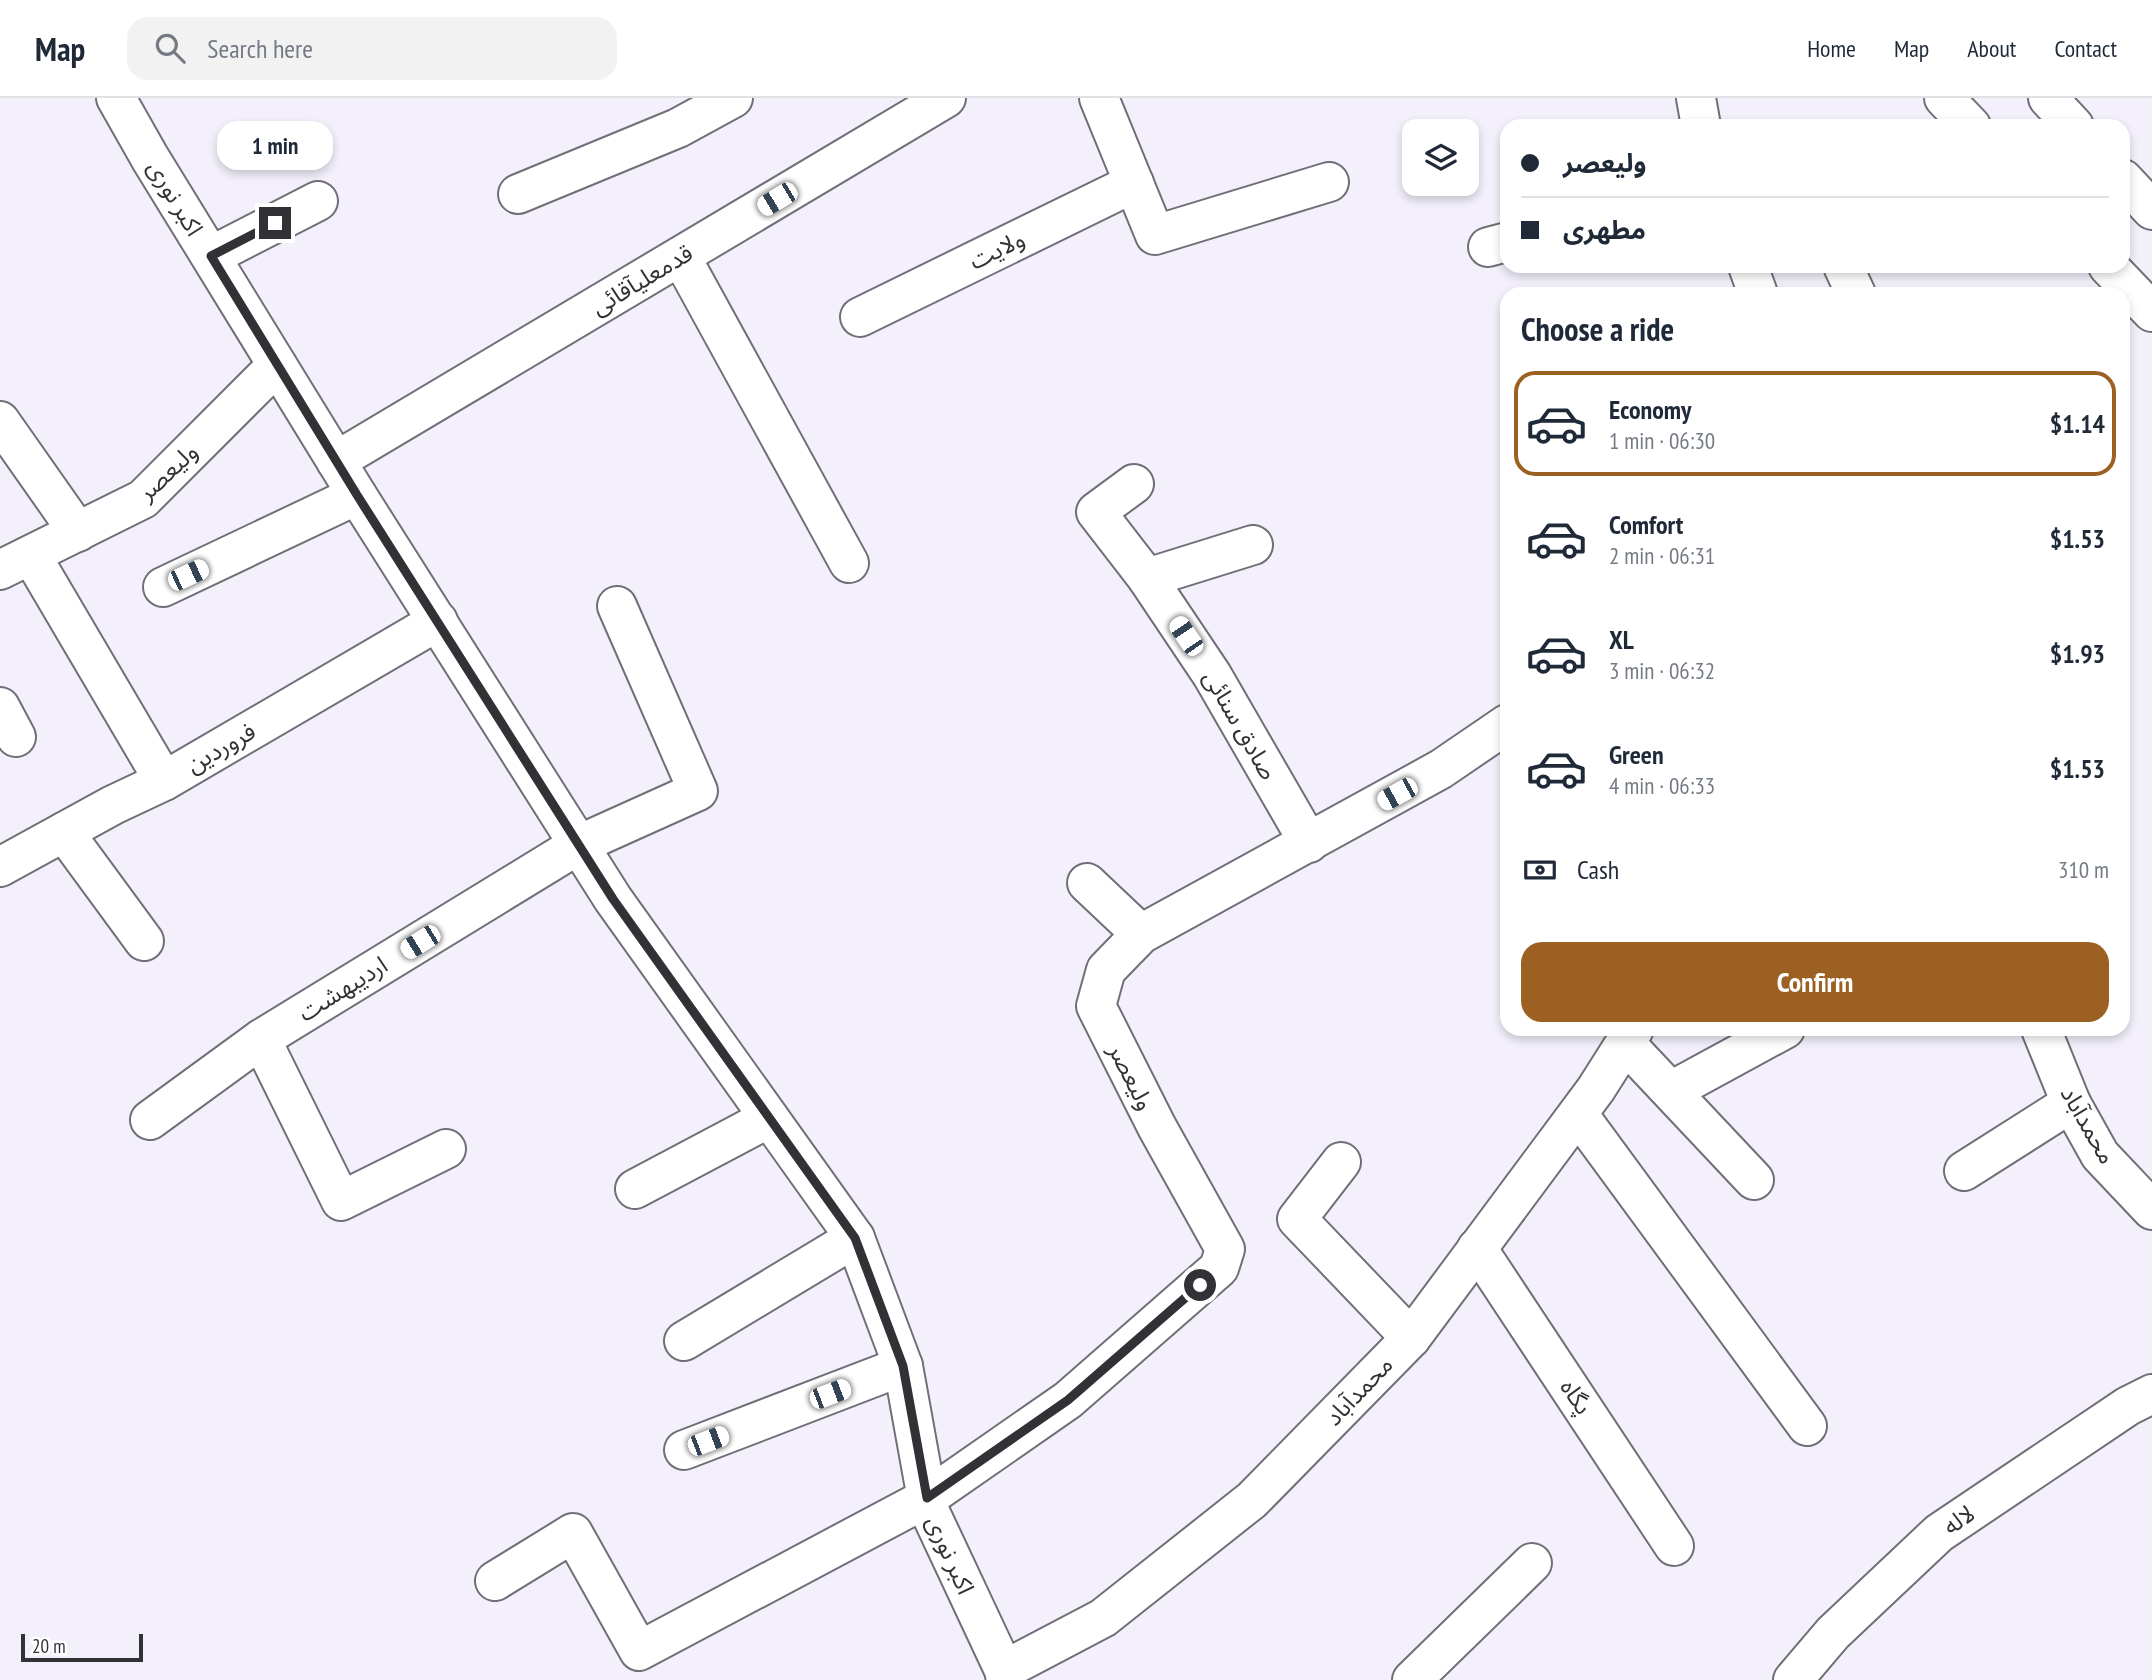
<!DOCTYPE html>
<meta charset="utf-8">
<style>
:root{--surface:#fff;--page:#f2f2f3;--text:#1f2937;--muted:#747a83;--line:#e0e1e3;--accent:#9c6122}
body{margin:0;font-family:"PT Sans Narrow","Noto Sans Arabic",sans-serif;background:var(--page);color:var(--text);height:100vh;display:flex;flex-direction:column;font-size:26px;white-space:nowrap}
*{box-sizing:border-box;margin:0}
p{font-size:23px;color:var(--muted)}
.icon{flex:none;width:38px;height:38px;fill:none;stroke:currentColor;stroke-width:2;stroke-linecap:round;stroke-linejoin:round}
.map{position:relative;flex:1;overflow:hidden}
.sheet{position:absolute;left:1500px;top:189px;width:630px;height:749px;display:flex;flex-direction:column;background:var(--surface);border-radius:21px;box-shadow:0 4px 10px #0003}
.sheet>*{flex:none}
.hud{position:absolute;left:1500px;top:21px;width:630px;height:154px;border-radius:21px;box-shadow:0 4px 10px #0003;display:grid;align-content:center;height:154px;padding:0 21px;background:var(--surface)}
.tools{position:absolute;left:1402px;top:21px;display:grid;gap:14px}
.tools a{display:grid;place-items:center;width:77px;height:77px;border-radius:14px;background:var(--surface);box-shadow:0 4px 10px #0003;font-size:35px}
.scale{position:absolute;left:21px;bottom:18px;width:122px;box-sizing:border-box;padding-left:7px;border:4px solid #323135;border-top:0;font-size:19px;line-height:24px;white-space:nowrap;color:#323135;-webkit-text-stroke:5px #fff;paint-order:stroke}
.end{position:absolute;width:32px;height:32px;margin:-16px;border:9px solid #323135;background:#fff;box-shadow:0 0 0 4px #fff}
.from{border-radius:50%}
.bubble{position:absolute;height:49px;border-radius:21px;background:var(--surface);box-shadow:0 4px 10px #0003;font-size:23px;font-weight:800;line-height:49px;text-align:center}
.car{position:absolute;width:21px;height:42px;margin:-21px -10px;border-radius:9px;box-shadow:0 0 5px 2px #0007;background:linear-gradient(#fff 24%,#345 0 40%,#fff 0 76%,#345 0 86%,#fff 0)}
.hud b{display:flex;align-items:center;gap:24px;height:66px;font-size:26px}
.hud b+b{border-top:2px solid var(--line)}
.hud i{width:18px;height:18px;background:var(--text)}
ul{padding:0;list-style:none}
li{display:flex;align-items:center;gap:21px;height:105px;margin:0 14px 10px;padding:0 7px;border:4px solid transparent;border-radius:21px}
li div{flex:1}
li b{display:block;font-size:26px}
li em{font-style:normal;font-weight:800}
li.selected{border-color:var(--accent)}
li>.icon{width:63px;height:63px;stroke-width:1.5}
h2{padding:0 21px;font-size:32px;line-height:84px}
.pay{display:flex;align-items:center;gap:18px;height:77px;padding:0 21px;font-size:26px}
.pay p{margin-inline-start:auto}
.primary-button{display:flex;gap:14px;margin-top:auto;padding:14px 21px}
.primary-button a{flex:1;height:80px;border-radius:21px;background:var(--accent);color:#fff;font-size:28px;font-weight:800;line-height:80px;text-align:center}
header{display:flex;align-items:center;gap:42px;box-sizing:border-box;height:98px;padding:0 35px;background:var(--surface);border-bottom:2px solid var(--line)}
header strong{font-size:33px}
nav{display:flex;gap:38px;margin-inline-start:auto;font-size:24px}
.search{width:490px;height:63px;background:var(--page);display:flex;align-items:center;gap:18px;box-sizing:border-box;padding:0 24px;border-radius:21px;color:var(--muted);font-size:26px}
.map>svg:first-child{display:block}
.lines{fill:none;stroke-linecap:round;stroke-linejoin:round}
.minor-casing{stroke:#716e78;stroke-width:42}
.major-casing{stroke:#716e78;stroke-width:42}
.minor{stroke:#fff;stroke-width:38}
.major{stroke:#fff;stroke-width:38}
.route{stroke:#323135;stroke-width:9}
.labels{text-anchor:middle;stroke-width:5;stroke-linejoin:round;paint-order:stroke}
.street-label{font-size:24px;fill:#323135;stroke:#fff}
</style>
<header>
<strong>Map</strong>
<div class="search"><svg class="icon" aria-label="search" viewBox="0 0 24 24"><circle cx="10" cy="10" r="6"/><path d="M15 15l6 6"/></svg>Search here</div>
<nav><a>Home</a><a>Map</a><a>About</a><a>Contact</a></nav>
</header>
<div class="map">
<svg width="2152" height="1582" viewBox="0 0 2152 1582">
<rect width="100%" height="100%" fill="#f3f0fc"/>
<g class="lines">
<g class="minor-casing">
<g id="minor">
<polyline points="116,0 150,60 357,397 613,801 855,1140 903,1268 929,1412 1004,1572 1006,1582"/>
<polyline points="1099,0 1155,137 1329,84"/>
<polyline points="1696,0 1701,28"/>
<polyline points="518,96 678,30 733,0"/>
<polyline points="1488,149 1507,144"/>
<polyline points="211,158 318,103"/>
<polyline points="681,159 849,465"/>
<polyline points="1748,168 1758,196"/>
<polyline points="1843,168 1856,196"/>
<polyline points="860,219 1134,85"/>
<polyline points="0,323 78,434"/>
<polyline points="336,363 946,0"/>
<polyline points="1134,386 1096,414 1147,480 1212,577 1309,745"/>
<polyline points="31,457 164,683"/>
<polyline points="0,472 143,401 277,267"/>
<polyline points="1147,480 1253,447"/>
<polyline points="163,489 357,397"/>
<polyline points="0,609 16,639"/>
<polyline points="64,734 144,843"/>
<polyline points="0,769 113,707 164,683 438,523"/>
<polyline points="1087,785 1141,836"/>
<polyline points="2041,931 2071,1005 2100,1057 2152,1112"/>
<polyline points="261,941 341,1103 446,1051"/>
<polyline points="1625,945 1754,1082"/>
<polyline points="1671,993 1785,931"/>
<polyline points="1578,1016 1807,1328"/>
<polyline points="150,1022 261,941 578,747 698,693 617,508"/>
<polyline points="1341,1064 1297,1121 1411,1240"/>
<polyline points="1964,1073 2071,1005"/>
<polyline points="635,1091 769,1020"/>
<polyline points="1477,1150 1674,1448"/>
<polyline points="684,1243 855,1140"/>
<polyline points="684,1352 903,1268"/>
<polyline points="495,1483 573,1435 639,1553 927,1400 1068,1302 1219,1170 1225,1151 1157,1029 1096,908 1106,872 1141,836 1441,671 1507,626"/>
<polyline points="1004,1572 1103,1520 1252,1402 1411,1240 1596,991 1634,931"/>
<polyline points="1412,1582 1532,1465"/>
<polyline points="1793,1582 1833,1535 1939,1435 2128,1308 2152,1296"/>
</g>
</g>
<g class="major-casing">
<g id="major">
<polyline points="1944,0 1971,28"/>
<polyline points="2048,0 2074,28"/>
<polyline points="2123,81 2152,112"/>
<polyline points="2108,168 2152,214"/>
</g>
</g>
<use href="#minor" class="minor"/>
<use href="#major" class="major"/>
</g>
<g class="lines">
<polyline class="route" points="275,125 211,158 357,397 613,801 855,1140 903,1268 927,1400 1068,1302 1200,1187"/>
</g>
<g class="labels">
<g class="street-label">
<text transform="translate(175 100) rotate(59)" y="8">اکبر نوری</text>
<text transform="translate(997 152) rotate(-26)" y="8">ولایت</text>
<text transform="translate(642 182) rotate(-31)" y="8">قدمعلیآقائی</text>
<text transform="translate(168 374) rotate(-43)" y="8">ولیعصر</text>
<text transform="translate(1240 627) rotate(60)" y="8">صادق سنائی</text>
<text transform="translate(221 650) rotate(-30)" y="8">فروردین</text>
<text transform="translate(343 891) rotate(-32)" y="8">اردیبهشت</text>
<text transform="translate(1131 979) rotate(63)" y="8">ولیعصر</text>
<text transform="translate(2088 1027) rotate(60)" y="8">محمدآباد</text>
<text transform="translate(1359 1293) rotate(-46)" y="8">محمدآباد</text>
<text transform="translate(1576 1299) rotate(56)" y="8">پگاه</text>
<text transform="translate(1959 1422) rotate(-35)" y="8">لاله</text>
<text transform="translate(950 1457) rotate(66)" y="8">اکبر نوری</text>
</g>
</g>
</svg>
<div class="tools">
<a><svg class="icon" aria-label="layers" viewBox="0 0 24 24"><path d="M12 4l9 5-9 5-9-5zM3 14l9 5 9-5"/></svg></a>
</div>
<div class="scale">20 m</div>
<i class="end from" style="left:1200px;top:1187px"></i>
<i class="end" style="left:275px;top:125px"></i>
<div class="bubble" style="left:217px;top:23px;width:116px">1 min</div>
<i class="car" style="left:777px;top:101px;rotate:239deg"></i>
<i class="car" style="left:188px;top:477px;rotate:65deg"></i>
<i class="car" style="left:1186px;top:538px;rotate:326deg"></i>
<i class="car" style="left:1397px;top:696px;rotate:241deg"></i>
<i class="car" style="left:420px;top:844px;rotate:238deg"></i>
<i class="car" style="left:830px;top:1296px;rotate:69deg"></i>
<i class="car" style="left:708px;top:1343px;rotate:69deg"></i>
<div class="hud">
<b><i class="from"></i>ولیعصر</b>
<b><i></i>مطهری</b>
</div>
<section class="sheet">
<h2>Choose a ride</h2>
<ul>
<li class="selected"><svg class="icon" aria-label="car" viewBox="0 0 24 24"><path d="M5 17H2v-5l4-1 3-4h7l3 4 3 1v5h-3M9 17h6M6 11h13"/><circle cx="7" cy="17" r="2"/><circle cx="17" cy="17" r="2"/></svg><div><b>Economy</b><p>1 min · 06:30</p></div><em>$1.14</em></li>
<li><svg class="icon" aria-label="car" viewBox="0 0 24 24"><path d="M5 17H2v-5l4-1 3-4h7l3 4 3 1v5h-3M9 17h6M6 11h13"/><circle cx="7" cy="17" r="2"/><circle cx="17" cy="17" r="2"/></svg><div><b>Comfort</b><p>2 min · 06:31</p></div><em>$1.53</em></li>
<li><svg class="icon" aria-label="car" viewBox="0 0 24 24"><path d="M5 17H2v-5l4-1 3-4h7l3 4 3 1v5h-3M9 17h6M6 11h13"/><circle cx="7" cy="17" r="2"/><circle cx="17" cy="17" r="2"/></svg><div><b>XL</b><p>3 min · 06:32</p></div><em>$1.93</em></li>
<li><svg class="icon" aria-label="car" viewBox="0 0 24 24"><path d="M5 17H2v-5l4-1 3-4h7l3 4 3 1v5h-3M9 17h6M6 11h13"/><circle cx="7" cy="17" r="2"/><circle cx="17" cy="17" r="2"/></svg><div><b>Green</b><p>4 min · 06:33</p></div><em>$1.53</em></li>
</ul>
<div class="pay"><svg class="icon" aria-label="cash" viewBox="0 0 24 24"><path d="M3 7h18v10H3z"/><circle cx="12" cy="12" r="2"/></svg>Cash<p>310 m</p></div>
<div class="primary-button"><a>Confirm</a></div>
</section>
</div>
